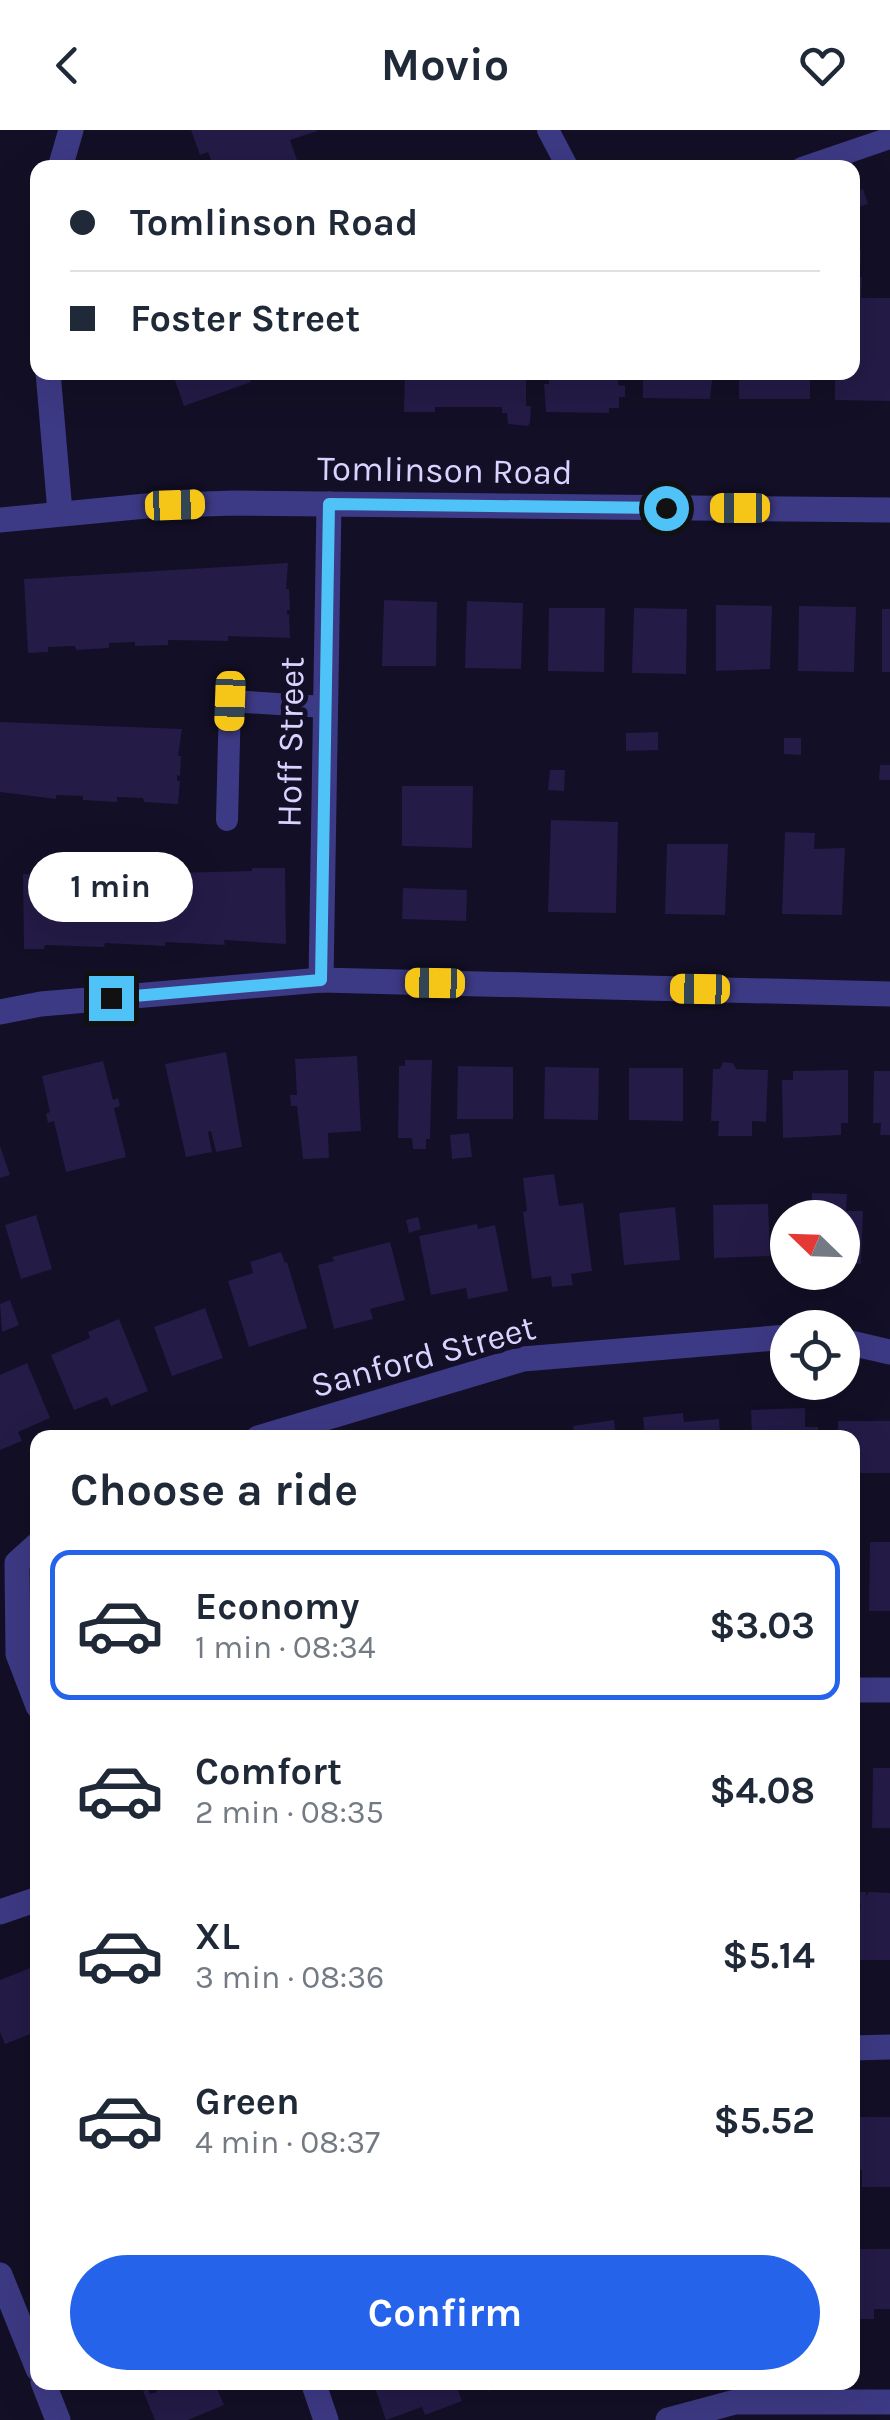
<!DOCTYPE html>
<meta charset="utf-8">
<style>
:root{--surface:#fff;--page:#f6f6f7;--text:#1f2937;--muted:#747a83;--line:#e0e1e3;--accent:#2563eb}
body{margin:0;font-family:Karla,sans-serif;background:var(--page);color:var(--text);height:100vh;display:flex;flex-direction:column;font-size:38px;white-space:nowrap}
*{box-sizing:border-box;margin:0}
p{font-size:32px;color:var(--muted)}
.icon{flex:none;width:55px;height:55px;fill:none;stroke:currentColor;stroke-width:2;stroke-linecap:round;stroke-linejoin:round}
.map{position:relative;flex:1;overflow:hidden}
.sheet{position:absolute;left:30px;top:1300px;width:830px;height:960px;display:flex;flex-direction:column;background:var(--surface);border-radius:20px;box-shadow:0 10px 40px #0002}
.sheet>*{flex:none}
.hud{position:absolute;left:30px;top:30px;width:830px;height:220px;border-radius:20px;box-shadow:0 10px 40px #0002;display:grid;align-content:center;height:220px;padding:0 40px;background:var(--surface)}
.needle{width:65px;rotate:293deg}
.controls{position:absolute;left:770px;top:1070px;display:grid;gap:20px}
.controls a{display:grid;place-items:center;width:90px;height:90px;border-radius:50%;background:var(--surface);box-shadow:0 10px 40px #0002;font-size:50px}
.end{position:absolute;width:45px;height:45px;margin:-22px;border:12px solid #4fc3f7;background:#111;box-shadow:0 0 0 5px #111}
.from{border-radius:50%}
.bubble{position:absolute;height:70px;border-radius:35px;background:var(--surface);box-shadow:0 10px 40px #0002;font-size:32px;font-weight:700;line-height:70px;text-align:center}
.car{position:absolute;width:30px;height:60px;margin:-30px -15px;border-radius:12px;box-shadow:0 0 8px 2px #0007;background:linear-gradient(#f5c518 24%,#345 0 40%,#f5c518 0 76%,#345 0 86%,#f5c518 0)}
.hud b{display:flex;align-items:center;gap:35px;height:95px;font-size:38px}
.hud b+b{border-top:2px solid var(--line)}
.hud i{width:25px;height:25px;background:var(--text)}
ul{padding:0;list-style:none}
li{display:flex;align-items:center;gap:30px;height:150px;margin:0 20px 15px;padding:0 20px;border:5px solid transparent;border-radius:20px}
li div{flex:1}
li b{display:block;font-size:38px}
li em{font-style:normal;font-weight:700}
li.current{border-color:var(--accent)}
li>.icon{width:90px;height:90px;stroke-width:1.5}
h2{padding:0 40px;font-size:45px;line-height:120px}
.cta{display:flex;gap:20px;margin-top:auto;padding:20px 40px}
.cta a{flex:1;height:115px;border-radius:60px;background:var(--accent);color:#fff;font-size:40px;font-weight:700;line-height:115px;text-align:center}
header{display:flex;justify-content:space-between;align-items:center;height:130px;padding:0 40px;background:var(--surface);font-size:45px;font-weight:700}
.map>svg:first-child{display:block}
.building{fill:#241b47}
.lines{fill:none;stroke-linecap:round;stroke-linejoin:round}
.service{stroke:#3d3a85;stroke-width:22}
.minor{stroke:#3d3a85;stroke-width:25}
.route{stroke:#4fc3f7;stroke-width:12}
.labels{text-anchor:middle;stroke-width:10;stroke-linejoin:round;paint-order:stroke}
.street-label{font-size:35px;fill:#d9d4ff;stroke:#130f26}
</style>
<header><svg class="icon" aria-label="back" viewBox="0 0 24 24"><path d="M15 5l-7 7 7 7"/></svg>Movio<svg class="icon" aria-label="heart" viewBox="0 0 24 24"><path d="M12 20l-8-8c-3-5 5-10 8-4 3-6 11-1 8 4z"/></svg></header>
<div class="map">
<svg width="890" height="2290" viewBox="0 0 890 2290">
<rect width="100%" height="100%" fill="#130f26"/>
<g class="building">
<polygon points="191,0 317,0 317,1 290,10 297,30 276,38 214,38 208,22 200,25"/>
<polygon points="863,59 868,74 852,79 852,62"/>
<polygon points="852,121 861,121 860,142 852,142"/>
<polygon points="852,147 862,147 861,168 890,168 890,271 835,270 835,242 852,242"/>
<polygon points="172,242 247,242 251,252 184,276"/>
<polygon points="405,242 526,242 526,276 531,276 530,293 528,296 508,294 507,283 502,283 502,277 435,277 435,282 404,282"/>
<polygon points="549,242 619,242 618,255 625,256 625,267 619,267 619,278 609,278 609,283 546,282 544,254 549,254"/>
<polygon points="643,242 713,242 710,269 643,268"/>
<rect x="739" y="242" width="71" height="27"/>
<polygon points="288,433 286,459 289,459 290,480 287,480 287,485 289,484 290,508 228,506 228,511 168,510 168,515 135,516 135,512 109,513 109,518 76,520 75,516 48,517 48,522 28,523 24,449"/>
<polygon points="384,470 437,472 436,536 382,536"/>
<polygon points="467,471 523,473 521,539 465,538"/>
<polygon points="716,475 772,476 770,539 716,541"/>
<polygon points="799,476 856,477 854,542 798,541"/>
<polygon points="549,478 605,478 604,542 548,541"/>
<polygon points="634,478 687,479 686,544 632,543"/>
<rect x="882" y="479" width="8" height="63"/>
<polygon points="0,592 182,599 178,626 181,626 180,646 177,645 177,651 180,651 178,674 144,672 143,668 117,667 117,672 83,670 83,666 56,665 56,669 0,662"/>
<polygon points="658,602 658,620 626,621 626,603"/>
<polygon points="784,608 801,608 801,625 784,624"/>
<polygon points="880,635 890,635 890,650 879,650"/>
<polygon points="550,640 565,640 564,661 548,660"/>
<polygon points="402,656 473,656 472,718 402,716"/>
<polygon points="551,690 618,692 616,783 548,782"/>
<polygon points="785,702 815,703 814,719 845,718 842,785 782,784"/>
<polygon points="667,714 728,714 725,785 665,784"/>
<polygon points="252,738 285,738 286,814 224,810 225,815 165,812 165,816 105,813 104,817 45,815 44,819 24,819 23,744 70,746 70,743 130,744 252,741"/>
<polygon points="403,758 467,760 466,791 402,789"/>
<polygon points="226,922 242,1017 216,1022 211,1001 208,1002 212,1022 186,1027 165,934"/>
<polygon points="357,926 361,1001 328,1003 329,1028 303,1029 297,976 291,976 290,965 297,965 295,929"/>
<polygon points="405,930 432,930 430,1009 426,1009 426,1019 413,1019 412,1008 398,1008 399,936 405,936"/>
<polygon points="103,931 113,970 118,968 120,976 114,978 126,1027 66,1042 54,991 48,993 46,984 50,982 42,946"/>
<polygon points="723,932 733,933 736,939 768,940 766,992 752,991 752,1006 718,1006 719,991 711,991 713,939 720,939"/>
<polygon points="458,936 513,937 513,989 457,989"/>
<polygon points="545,937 599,938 598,990 544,989"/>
<polygon points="629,938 683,938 683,991 629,990"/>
<polygon points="848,940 848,993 841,993 841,1005 783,1008 782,950 793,950 793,941"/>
<polygon points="874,941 890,941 890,1005 880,1005 881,993 873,993"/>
<polygon points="469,1003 472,1027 452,1029 450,1005"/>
<polygon points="0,1016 10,1045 0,1048"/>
<polygon points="554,1044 559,1076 583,1073 592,1141 571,1144 573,1155 552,1157 551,1146 532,1149 523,1082 527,1081 523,1048"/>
<polygon points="812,1063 847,1064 846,1081 863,1081 861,1134 842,1134 842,1088 807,1088 807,1081 812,1081"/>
<polygon points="768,1074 770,1126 714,1128 713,1075"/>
<polygon points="675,1077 680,1130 624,1135 619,1083"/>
<polygon points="36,1085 52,1139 21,1149 5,1095"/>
<polygon points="418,1087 421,1099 409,1103 406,1090"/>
<polygon points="477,1094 478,1099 495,1095 508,1161 468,1169 466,1158 431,1165 419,1106"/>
<polygon points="390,1112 405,1170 370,1179 373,1189 334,1199 318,1135 334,1131 332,1127"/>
<polygon points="281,1122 285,1133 287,1132 307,1198 249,1217 228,1151 253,1143 250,1132"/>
<polygon points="10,1170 19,1195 2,1202 0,1174"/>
<polygon points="205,1178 223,1228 172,1246 154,1197"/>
<polygon points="119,1189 148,1261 111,1276 107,1267 74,1280 51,1225 90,1208 88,1202"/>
<polygon points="27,1233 50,1288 18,1302 22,1311 0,1320 0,1245"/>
<polygon points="805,1278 805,1297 818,1297 818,1308 752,1308 751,1280"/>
<polygon points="683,1283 684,1292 719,1289 720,1308 645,1308 643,1287"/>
<polygon points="614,1290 616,1308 575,1308 573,1296"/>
<polygon points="838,1291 890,1291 890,1343 852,1343 852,1308 838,1308"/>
<polygon points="870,1412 890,1412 890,1481 869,1481"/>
<polygon points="873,1638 890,1638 890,1698 872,1698"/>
<polygon points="858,1762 866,1762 866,1766 869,1762 890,1763 890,1830 852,1830 852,1778 861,1778"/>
<polygon points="38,1835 38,1901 5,1914 0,1902 0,1850"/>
<polygon points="860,1987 890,1987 890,2057 862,2057 862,2040 858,2040"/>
<polygon points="852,2119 890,2119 890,2179 874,2179 874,2189 852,2189"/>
<polygon points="152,2252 214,2252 224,2275 188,2290 155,2290 143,2261 148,2259 150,2264 157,2262"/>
<polygon points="373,2252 455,2252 462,2271 425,2285 422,2277 386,2290"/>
<polygon points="485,2252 510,2252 510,2253 488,2261"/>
</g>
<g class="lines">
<g class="service">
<polyline points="548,0 568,38"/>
<polyline points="802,38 890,8"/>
<polyline points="227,690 230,571 325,577"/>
</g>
<g class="minor">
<polyline points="60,38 71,0"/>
<polyline points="48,242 60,382"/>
<polyline points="0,390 146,376 234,373 890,380"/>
<polyline points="321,850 329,374"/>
<polyline points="0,882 41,874 321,850 890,864"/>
<polyline points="842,1211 890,1222"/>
<polyline points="258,1308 523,1229 788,1207"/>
<polyline points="38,1414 17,1433 18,1524 38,1576"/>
<polyline points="852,1560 890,1560"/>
<polyline points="0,1782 38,1769"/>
<polyline points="852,1918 890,1917"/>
<polyline points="0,2145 38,2239"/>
<polyline points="43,2252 58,2290"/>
<polyline points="313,2252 326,2290"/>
<polyline points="668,2290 735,2272 890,2272"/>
</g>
</g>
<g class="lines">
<polyline class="route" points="111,868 321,850 329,374 666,378"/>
</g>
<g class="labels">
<g class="street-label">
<text transform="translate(445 340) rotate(1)" y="12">Tomlinson Road</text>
<text transform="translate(290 612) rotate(-89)" y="12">Hoff Street</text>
<text transform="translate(423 1226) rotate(-15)" y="12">Sanford Street</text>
</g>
</g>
</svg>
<div class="controls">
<a><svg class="needle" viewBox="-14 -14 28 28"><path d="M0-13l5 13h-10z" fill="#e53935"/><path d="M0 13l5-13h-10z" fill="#747a83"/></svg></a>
<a><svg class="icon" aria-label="locate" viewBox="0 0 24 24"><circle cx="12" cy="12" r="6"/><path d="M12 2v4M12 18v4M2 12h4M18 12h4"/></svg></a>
</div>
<i class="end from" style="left:666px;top:378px"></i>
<i class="end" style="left:111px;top:868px"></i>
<div class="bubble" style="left:28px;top:722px;width:165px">1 min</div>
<i class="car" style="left:175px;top:375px;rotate:88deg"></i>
<i class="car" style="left:740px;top:378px;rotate:270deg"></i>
<i class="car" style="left:230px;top:571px;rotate:182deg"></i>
<i class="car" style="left:435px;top:853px;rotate:271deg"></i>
<i class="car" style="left:700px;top:859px;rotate:271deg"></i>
<div class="hud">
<b><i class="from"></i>Tomlinson Road</b>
<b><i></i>Foster Street</b>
</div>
<section class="sheet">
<h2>Choose a ride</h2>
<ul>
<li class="current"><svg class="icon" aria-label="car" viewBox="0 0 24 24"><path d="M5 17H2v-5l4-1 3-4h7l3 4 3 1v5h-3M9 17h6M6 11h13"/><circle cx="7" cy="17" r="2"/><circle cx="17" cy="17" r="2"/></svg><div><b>Economy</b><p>1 min · 08:34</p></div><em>$3.03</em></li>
<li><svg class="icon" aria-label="car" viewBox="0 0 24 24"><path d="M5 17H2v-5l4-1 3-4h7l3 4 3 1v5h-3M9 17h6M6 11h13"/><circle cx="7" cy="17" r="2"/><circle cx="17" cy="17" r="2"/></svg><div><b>Comfort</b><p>2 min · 08:35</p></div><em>$4.08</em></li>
<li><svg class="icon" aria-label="car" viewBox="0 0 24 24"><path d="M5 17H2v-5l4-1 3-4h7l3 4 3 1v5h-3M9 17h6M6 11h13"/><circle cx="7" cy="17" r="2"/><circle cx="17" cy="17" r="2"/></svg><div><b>XL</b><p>3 min · 08:36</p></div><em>$5.14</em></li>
<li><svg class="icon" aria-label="car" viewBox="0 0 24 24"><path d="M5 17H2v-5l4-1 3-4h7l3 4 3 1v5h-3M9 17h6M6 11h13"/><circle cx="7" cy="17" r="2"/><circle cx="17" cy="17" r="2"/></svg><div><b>Green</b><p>4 min · 08:37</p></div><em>$5.52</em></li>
</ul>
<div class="cta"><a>Confirm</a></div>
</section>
</div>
